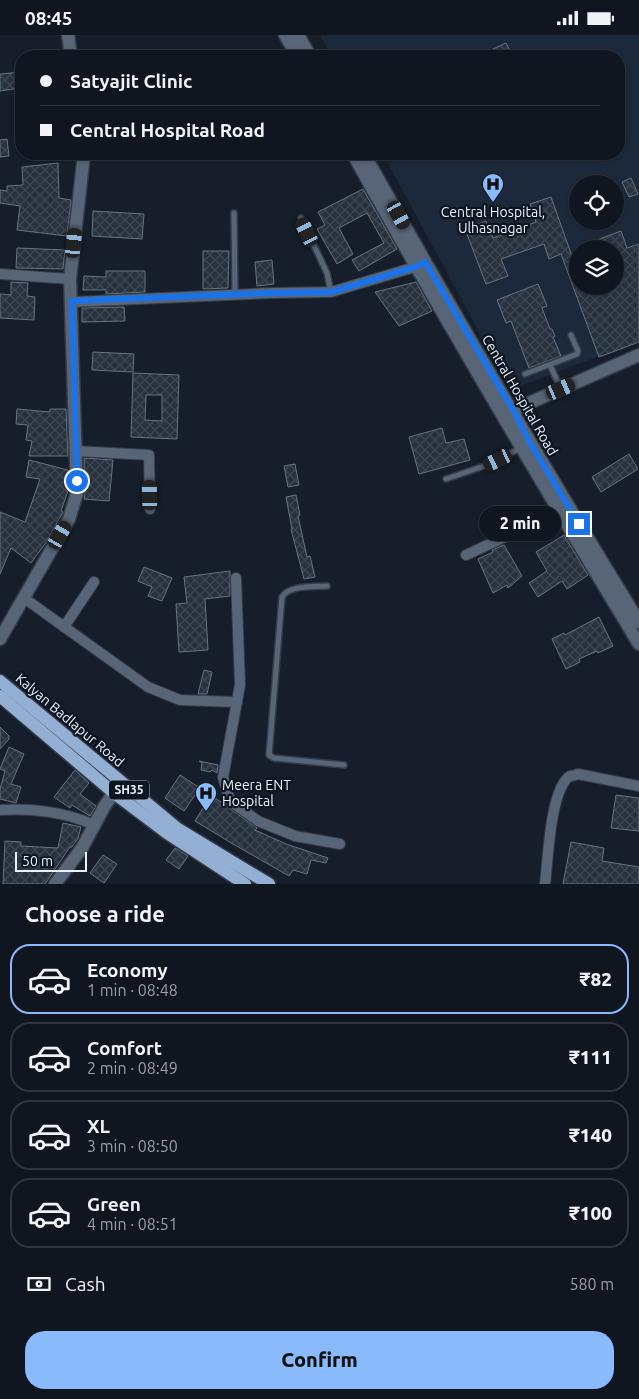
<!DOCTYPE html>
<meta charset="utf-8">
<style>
:root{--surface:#101620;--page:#191f29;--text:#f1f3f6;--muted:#9c9fa5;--line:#30353e;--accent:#88bafc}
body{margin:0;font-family:Ubuntu,sans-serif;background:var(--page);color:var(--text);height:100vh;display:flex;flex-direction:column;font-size:19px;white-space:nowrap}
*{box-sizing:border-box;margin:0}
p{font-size:16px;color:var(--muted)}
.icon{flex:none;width:28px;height:28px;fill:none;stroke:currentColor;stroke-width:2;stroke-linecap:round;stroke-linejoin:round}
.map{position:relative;height:849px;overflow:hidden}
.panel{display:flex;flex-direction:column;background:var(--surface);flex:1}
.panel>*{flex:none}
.guide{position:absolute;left:15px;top:15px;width:610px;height:110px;border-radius:20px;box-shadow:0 1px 4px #0004,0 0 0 1px var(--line);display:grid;align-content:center;height:110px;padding:0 25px;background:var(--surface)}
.buttons{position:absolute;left:569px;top:140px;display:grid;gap:10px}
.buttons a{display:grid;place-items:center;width:55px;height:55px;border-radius:50%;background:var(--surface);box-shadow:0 1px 4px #0004,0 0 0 1px var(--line);font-size:25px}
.scale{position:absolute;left:15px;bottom:12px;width:72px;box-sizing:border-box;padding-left:5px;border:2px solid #ebf1fa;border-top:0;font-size:14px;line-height:18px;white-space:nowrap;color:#ebf1fa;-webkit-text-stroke:4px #0c1520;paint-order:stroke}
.end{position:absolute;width:22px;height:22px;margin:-11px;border:6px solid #1a73e8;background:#fff;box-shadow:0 0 0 2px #fff}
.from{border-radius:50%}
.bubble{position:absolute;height:35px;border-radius:18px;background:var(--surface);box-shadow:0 1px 4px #0004,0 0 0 1px var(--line);font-size:16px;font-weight:800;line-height:35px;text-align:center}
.car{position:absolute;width:15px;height:30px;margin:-15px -8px;border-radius:6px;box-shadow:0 0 4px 1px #0007;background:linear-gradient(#222 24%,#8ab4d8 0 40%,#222 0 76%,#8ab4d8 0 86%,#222 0)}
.guide b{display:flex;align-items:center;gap:18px;height:48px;font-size:19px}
.guide b+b{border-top:1px solid var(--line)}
.guide i{width:12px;height:12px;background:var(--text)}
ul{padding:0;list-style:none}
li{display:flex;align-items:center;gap:15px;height:70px;margin:0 10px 8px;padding:0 15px;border:2px solid var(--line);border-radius:20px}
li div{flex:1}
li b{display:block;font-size:19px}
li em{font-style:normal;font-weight:800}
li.on{border-color:var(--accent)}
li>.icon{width:45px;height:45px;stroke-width:1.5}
h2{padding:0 25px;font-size:22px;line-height:60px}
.pay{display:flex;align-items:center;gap:12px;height:55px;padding:0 25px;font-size:19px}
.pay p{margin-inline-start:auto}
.button{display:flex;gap:10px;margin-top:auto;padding:10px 25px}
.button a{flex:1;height:58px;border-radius:20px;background:var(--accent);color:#111;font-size:20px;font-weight:800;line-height:58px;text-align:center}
.status{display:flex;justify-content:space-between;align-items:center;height:35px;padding:0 25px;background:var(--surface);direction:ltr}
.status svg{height:14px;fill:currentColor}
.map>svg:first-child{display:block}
.built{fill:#1c293a;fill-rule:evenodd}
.building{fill:url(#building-cross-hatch);stroke:#677381;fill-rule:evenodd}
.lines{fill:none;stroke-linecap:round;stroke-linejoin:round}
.service-casing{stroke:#333c47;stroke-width:8}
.minor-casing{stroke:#333c47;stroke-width:12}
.tertiary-casing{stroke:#333c47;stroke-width:15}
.primary-casing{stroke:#333c47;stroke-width:15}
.service{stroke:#586577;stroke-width:5}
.minor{stroke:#586577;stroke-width:10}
.tertiary{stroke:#586577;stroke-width:12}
.primary{stroke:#93afd3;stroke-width:12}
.route{stroke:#1a73e8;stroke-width:6}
.labels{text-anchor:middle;stroke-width:4.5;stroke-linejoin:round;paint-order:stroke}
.shield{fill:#0c1520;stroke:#a8afb9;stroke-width:1}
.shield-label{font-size:12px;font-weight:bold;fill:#ebf1fa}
.poi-label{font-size:14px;fill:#ebf1fa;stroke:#0c1520}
.street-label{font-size:14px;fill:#ebf1fa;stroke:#0c1520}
</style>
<div class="status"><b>08:45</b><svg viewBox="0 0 49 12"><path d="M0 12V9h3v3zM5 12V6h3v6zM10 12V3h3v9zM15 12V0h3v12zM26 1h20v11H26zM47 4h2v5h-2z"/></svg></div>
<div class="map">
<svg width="639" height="849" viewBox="0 0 639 849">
<defs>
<pattern id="building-cross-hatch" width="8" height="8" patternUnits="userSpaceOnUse" patternTransform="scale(1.25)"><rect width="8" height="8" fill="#28323f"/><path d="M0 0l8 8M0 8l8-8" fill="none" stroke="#3d4652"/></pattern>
</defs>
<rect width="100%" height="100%" fill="#151e2a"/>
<path class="built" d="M 320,0 L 639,0 L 639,306 L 510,355 L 383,119 L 619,119 L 619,21 L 331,21 ZM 578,149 L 615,149 L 615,186 L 578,186 ZM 578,214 L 615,214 L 615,251 L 578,251 Z"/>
<g class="building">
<polygon points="506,8 513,21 478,21"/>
<polygon points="21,37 21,53 0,56 0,39"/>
<polygon points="7,104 9,121 0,122 0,105"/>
<polygon points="58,128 59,163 71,165 67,201 17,195 20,171 0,168 0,155 7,156 7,151 23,150 22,132"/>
<polygon points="631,143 638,159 629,162 622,147"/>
<polygon points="363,154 397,214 359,236 352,225 384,208 367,178 339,193 353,219 337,229 317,194 325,190 318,177"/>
<polygon points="551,162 573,224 578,222 578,251 615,251 615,214 600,214 597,205 621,196 627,213 639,209 639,307 599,322 561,219 549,224 544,209 501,224 508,241 486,249 465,194 486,186 493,203 536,187 530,169"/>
<polygon points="93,176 144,179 142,204 92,201"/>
<polygon points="17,213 65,215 63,234 16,233"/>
<polygon points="203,216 229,216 228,253 203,254"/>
<polygon points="272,225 274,249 257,251 255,227"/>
<polygon points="106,236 145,236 145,257 106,259 106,255 83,255 84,241 106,242"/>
<polygon points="11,247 28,248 27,261 35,262 34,285 0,283 0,259 11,260"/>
<polygon points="416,247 432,276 399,291 375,257"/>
<polygon points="538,249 547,271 542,273 550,294 552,294 555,301 553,302 561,321 529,333 511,286 506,288 497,265"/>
<polygon points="124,272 125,286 82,287 82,273"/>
<polygon points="93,317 134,319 133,337 92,335"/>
<path d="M 133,338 L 179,340 L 177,404 L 131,402 ZM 146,360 L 162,360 L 162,386 L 145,385 Z"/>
<polygon points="17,374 50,377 50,374 66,374 68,421 29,421 32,406 26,405 28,390 16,389"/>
<polygon points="442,393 446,408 464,404 470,425 419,439 409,402"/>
<polygon points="629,419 638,434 601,457 592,442"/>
<polygon points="84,423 113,425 109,466 84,464 85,458"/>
<polygon points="29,425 68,435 69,453 61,476 63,477 45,509 31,528 11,513 0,539 0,477 25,487 40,444 26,442"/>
<polygon points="295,429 299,450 288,452 284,431"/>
<polygon points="296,460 300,480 298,481 307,522 310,521 315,542 304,544 291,494 292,494 286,462"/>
<polygon points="564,500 588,540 567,554 562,546 538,562 529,548 547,536 536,517"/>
<polygon points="504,510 522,541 508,553 507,550 493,558 478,524 493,517 492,515"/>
<polygon points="144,532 172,543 162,566 148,561 152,552 138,546"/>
<polygon points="230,536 230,561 205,564 208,615 179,617 176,569 187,568 184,542"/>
<polygon points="599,582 613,611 598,618 597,616 579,624 580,627 566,634 552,604 564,598 565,600"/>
<polygon points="204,635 212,637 207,659 198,659"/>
<polygon points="0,692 9,701 9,704 0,714"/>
<polygon points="9,712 24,719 11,749 21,752 16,768 0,764 0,754 5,736 0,734"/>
<polygon points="199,726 218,730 217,738 212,735 210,737 201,735 202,728"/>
<polygon points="75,735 89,748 80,759 96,771 90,781 72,770 70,773 54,762"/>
<polygon points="180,740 200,753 184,776 165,763"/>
<polygon points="211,760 257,793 255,795 286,809 328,823 326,828 311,825 307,839 293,835 289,841 233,809 195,786"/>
<polygon points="616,760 639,763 639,796 611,793"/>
<polygon points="63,788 81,792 78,803 72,812 70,812 45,849 3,849 5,806 21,807 21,811 58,813"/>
<polygon points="571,807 604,813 602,826 639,832 639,849 563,849"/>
<polygon points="175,813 188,821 179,834 166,825"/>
<polygon points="103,820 117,829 104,848 90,838"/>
</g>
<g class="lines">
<g class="service-casing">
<g id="service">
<polyline points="234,178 235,259"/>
<polyline points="301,183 327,238 331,257"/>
<polyline points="550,330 561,354"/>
<polyline points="525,339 577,319 578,316 571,300"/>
<polyline points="446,444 484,431 521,413"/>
<path d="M 327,551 C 314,552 289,550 282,562 L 269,720 L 274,723 L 344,730"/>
</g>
</g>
<g class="minor-casing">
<g id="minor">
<polyline points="0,239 70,244"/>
<polyline points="72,267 271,258 331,257 415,232 422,229"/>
<polyline points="76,416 149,420 150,474"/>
<polyline points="466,520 565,474"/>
<polyline points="236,543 240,650 223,742 230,766 258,786 295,801 340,809"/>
<polyline points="24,563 148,652 180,665 237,667"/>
<polyline points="64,592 94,547"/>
<path d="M 0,775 C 31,773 66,777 94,790"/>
<path d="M 545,849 C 548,826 550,754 570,741 C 571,741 576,740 578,739 L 639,751"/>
</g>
</g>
<g class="tertiary-casing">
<g id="tertiary">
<polyline points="68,0 71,21"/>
<polyline points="285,0 297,21"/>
<polyline points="298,0 310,21"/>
<path d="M 353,119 C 444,284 541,447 639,609"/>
<path d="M 364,119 C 453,277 544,433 639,587"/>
<polyline points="506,379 513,375 639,320"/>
<polyline points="0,604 69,484 77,458 70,244 84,119"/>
<polyline points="55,849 82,813 104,772 121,747"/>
</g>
</g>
<g class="primary-casing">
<g id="primary">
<polyline points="0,646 178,794 269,849"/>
<polyline points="0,661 114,758 167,798 245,849"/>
</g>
</g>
<use href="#service" class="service"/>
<use href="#minor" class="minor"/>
<use href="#tertiary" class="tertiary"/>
<use href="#primary" class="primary"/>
</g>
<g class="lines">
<polyline class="route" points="77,446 72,266 271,258 331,257 415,232 425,227 513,375 530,408 579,489"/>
</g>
<defs>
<g id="hospital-pin" transform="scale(1.125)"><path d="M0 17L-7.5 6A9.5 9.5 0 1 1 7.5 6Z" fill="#88bafc" stroke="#0c1520"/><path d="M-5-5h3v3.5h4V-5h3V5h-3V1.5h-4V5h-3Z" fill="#111"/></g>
</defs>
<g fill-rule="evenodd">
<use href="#hospital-pin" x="493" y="149"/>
<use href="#hospital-pin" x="206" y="758"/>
</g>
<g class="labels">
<rect class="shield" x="109" y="745.5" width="40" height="19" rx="4"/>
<g class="shield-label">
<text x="129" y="759">SH35</text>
</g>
<g class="poi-label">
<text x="493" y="182">Central Hospital,<tspan x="493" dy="16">Ulhasnagar</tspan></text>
<text x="222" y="755" text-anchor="start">Meera ENT<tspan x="222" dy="16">Hospital</tspan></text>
</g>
<g class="street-label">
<text transform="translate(520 360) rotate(60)" y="5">Central Hospital Road</text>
<text transform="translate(70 685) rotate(40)" y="5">Kalyan Badlapur Road</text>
</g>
</g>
</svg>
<div class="buttons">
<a><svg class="icon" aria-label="locate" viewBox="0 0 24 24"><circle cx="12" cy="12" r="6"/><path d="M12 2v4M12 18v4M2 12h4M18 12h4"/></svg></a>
<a><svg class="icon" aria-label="layers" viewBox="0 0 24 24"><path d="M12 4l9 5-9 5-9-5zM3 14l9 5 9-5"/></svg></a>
</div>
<div class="scale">50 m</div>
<i class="end from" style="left:77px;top:446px"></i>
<i class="end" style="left:579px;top:489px"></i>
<div class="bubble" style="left:479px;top:471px;width:82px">2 min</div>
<i class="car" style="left:399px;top:180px;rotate:151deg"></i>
<i class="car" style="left:307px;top:197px;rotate:334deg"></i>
<i class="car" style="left:74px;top:208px;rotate:6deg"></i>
<i class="car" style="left:561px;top:354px;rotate:67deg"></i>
<i class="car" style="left:498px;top:425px;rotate:244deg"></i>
<i class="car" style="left:150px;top:460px;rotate:359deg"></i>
<i class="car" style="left:60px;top:500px;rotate:30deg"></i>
<div class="guide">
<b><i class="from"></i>Satyajit Clinic</b>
<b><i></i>Central Hospital Road</b>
</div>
</div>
<section class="panel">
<h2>Choose a ride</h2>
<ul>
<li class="on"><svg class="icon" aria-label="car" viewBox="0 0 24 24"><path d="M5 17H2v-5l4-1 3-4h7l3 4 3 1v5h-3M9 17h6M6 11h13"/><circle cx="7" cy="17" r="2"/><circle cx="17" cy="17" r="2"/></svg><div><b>Economy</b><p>1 min · 08:48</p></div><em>₹82</em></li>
<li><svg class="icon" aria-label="car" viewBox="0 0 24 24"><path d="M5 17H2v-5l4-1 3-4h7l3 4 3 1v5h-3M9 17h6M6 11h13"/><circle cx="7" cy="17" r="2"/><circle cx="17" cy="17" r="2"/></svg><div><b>Comfort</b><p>2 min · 08:49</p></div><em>₹111</em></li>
<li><svg class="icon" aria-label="car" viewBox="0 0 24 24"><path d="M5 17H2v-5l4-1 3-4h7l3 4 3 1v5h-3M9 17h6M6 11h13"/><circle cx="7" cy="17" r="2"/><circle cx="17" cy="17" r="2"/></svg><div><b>XL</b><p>3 min · 08:50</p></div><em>₹140</em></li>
<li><svg class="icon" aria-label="car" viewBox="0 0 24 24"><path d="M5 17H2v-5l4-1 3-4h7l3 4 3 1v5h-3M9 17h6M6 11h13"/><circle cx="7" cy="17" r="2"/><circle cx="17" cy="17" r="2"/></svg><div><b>Green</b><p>4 min · 08:51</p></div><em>₹100</em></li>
</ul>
<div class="pay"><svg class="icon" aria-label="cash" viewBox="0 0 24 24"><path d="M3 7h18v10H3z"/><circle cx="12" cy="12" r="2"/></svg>Cash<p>580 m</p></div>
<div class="button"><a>Confirm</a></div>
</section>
